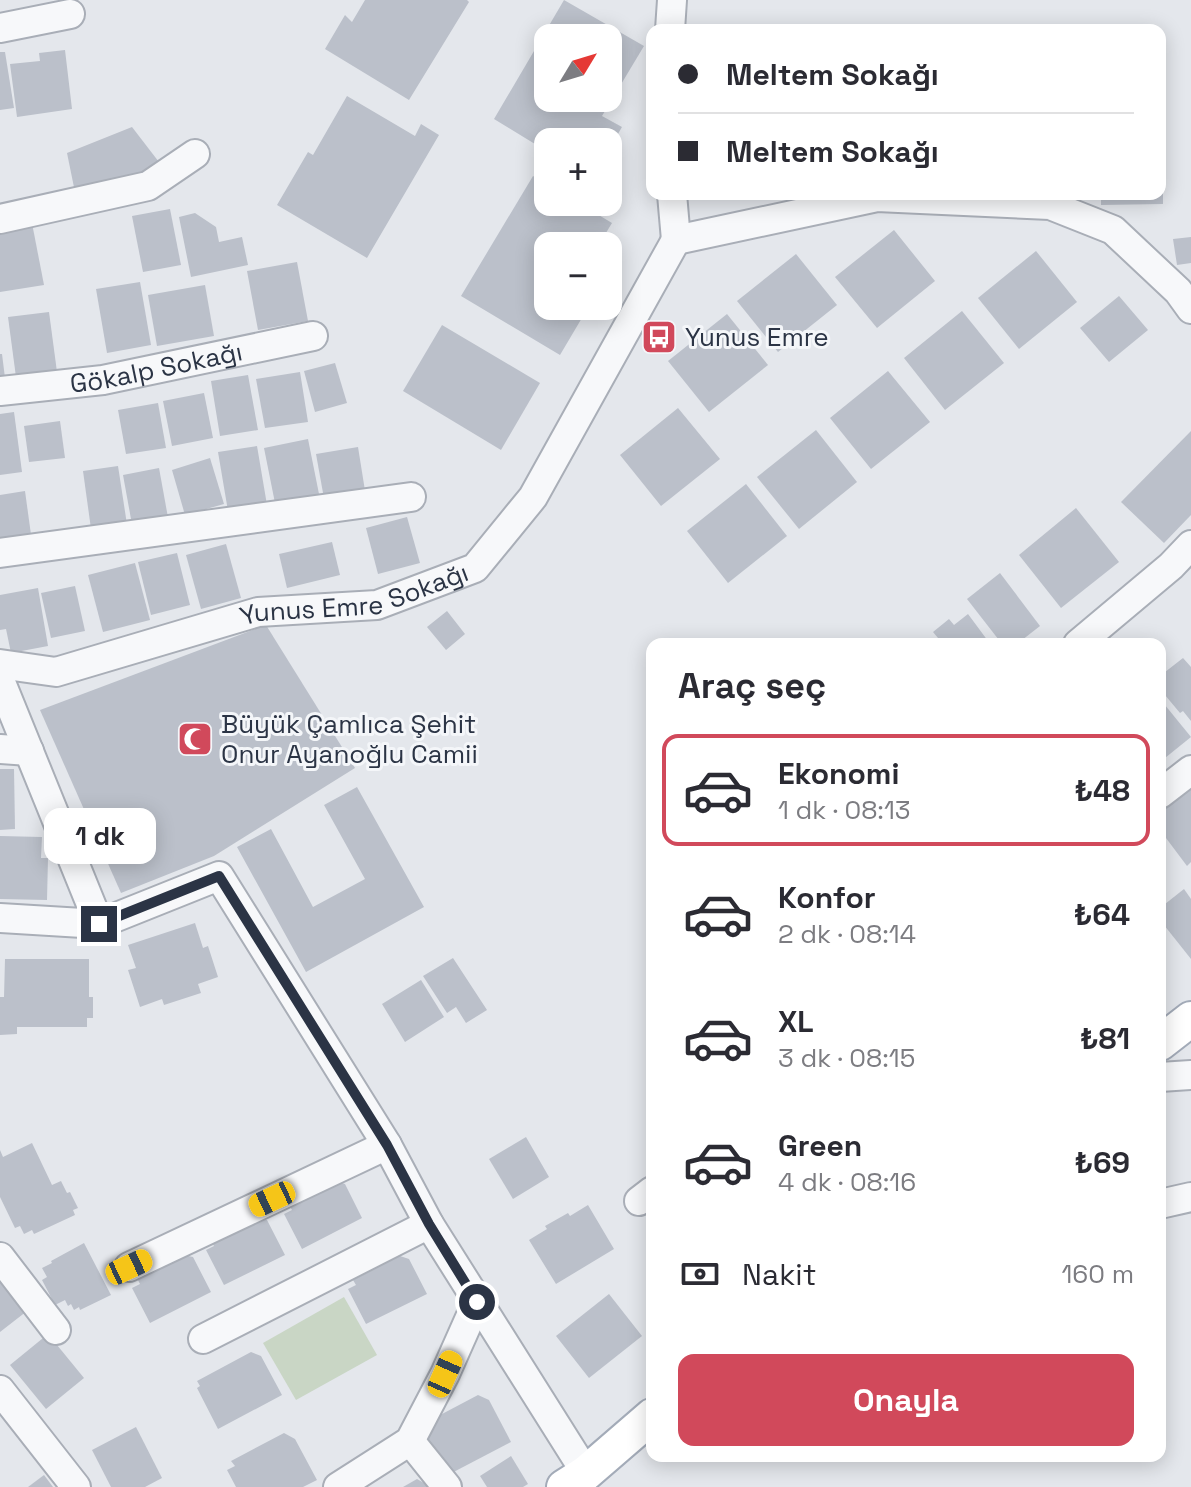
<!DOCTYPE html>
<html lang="tr">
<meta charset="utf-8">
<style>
:root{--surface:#fff;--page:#f2f2f3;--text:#2b2b33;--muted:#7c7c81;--line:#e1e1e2;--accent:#d1495b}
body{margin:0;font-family:"Space Grotesk",sans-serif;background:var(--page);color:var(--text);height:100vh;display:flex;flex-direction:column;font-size:30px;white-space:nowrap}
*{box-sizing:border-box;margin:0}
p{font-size:26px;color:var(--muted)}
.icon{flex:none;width:44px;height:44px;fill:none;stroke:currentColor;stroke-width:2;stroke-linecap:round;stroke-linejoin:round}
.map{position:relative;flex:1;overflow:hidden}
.drawer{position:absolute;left:646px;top:638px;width:520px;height:824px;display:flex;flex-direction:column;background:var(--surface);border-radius:16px;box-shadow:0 4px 20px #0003}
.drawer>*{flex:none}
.top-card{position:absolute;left:646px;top:24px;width:520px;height:176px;border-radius:16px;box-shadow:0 4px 20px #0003;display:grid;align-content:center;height:176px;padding:0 32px;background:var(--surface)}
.needle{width:52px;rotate:52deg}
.buttons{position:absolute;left:534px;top:24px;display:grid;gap:16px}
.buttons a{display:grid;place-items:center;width:88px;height:88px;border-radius:16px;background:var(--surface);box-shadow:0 4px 20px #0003;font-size:40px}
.end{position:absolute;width:36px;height:36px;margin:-18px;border:10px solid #2b3445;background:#fff;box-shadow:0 0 0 4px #fff}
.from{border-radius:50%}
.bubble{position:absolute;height:56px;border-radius:16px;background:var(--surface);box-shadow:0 4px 20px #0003;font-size:26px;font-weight:700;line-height:56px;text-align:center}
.car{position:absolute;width:24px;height:48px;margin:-24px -12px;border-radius:10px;box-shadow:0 0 6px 2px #0007;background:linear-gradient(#f5c518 24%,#345 0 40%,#f5c518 0 76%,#345 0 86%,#f5c518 0)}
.top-card b{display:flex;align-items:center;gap:28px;height:76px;font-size:30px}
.top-card b+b{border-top:2px solid var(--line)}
.top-card i{width:20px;height:20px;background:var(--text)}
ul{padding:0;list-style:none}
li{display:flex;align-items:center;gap:24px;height:112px;margin:0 16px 12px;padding:0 16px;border:4px solid transparent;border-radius:16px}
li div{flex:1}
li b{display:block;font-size:30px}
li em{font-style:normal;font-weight:700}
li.current{border-color:var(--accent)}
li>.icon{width:72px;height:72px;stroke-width:1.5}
h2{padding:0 32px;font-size:36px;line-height:96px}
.pay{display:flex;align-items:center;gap:20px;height:88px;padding:0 32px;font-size:30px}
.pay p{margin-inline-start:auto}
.action{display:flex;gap:16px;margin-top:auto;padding:16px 32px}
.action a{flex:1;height:92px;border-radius:16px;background:var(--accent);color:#fff;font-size:32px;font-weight:700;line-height:92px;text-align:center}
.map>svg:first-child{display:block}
.green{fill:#c9d6c5}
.building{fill:#bbc0ca;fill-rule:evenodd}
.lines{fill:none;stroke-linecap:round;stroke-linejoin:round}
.minor-casing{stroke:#a9aeb7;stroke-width:32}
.major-casing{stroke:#a3abb8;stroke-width:38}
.minor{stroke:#f7f8fa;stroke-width:28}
.major{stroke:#fff;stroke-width:34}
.route{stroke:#2b3445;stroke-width:10}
.labels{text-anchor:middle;stroke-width:6;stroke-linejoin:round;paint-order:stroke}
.poi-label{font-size:26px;fill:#2b3445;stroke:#f4f6f9;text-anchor:start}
.street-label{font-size:26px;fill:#2b3445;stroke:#f4f6f9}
</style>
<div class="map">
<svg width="1191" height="1487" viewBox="0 0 1191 1487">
<rect width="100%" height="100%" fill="#e4e7ec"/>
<polygon class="green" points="344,1297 377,1355 296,1400 263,1343"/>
<g class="building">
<polygon points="365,0 467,0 469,2 409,100 325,49 345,15 352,22"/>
<path d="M 564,0 L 644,46 L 602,116 L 622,127 L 608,151 L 608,142 L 548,142 L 548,152 L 494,119 ZM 548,38 L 608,38 L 608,98 L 548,98 Z"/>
<polygon points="65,50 72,109 17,117 10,64 40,61 39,53"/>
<polygon points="0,52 5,52 14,108 0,110"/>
<polygon points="347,96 415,136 421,124 439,135 367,258 277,205 308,152 313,155"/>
<polygon points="132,127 162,166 113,190 76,197 67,153"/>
<polygon points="533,176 548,185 548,202 577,202 612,223 598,246 548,246 548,306 589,306 560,355 461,296"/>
<polygon points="1160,187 1163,187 1163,204 1101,205 1101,194 1160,194"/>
<polygon points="170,209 181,265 143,272 132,216"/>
<polygon points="195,213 216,227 219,242 242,237 248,265 191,277 179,217"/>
<polygon points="31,218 44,285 0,292 0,223"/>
<polygon points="894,230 935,281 877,328 835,277"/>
<polygon points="1191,237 1191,263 1177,265 1173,239"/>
<polygon points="1036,251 1077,302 1019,349 978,298"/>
<polygon points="796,254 837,305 778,352 737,301"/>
<polygon points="297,262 308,321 258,330 247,271"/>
<polygon points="140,282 151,345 107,353 96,289"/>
<polygon points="205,285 214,336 157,346 148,295"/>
<polygon points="1119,296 1148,330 1109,362 1080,328"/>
<polygon points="962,311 1004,363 945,410 904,358"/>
<polygon points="49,312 57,372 16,377 8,317"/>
<polygon points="727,314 768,365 709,412 668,361"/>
<polygon points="442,325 540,383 501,450 403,391"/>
<polygon points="0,354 2,354 5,378 0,379"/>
<polygon points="335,363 347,403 315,412 304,371"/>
<polygon points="888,371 930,422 871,469 830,418"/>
<polygon points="300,372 308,422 265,428 256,379"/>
<polygon points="248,375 258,430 220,436 211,381"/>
<polygon points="204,393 213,438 172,446 163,401"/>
<polygon points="158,403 166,448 126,454 118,410"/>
<polygon points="678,408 720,459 661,506 620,455"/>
<polygon points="14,412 22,472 0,475 0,414"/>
<polygon points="60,421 65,458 29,462 24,426"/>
<polygon points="816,430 857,482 799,529 757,477"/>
<polygon points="1191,431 1191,515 1164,543 1121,502"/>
<polygon points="308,439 320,499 276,508 264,448"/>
<polygon points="257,446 267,505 228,511 218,452"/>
<polygon points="358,447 366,497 325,504 316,454"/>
<polygon points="210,458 224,504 185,515 172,470"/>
<polygon points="118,466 128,531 92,536 83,471"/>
<polygon points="159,468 169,523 133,530 123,475"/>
<polygon points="746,484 787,536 728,583 687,531"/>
<polygon points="25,491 32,542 0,545 0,495"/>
<polygon points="1076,508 1119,562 1061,608 1019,555"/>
<polygon points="407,517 420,563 378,574 366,528"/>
<polygon points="332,542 340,575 287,588 279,554"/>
<polygon points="226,544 241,598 201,609 186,555"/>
<polygon points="177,553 190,605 151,615 138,562"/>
<polygon points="135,563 150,620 103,632 88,575"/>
<polygon points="1000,573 1040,626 1017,644 1002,644 967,599"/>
<polygon points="75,586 85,631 51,638 41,593"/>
<polygon points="38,588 48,646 11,653 6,629 0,630 0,595"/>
<polygon points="447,611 465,634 446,650 427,627"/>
<polygon points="968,614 988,641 992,638 997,644 930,644 938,638 933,632 949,619 954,625"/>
<polygon points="266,625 355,768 214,856 121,893 40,710"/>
<polygon points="1183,658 1191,667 1191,721 1183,711 1180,713 1160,689 1160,676"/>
<polygon points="1160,699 1191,737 1160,762"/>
<polygon points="0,769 14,769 15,829 0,830"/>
<polygon points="1191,782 1191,862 1187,866 1160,830 1160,805"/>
<polygon points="357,787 424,907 306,972 237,847 271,829 313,907 365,879 324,805"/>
<polygon points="0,836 42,837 41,858 48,858 47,900 0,899"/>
<polygon points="1184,889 1191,899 1191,959 1160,920 1160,908"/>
<polygon points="195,923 203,948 208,946 218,977 198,984 201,993 164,1005 162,999 140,1007 128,970 136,968 128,945"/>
<polygon points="453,958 487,1010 466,1023 456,1007 447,1013 423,976"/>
<polygon points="5,959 89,959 89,997 93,997 93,1018 87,1018 87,1027 17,1027 17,1034 0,1035 0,997 4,997"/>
<polygon points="421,980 444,1017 405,1042 382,1004"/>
<polygon points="526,1137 549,1177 513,1199 489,1159"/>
<polygon points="32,1143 52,1185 61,1181 67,1193 70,1192 78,1208 73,1210 75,1215 34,1234 32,1230 24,1234 20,1226 15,1228 0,1197 0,1150 3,1157"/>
<polygon points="336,1181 345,1184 362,1218 302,1249 284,1214 292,1210 289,1205"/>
<polygon points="588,1205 614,1249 556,1284 529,1240 547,1229 545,1226 568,1213 570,1216"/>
<polygon points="258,1217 267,1220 285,1255 224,1285 206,1250 214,1246 211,1241"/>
<polygon points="84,1243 111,1295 80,1310 79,1307 74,1310 71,1304 68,1306 65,1300 55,1305 42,1280 47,1277 42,1268 52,1263 51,1261"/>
<polygon points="184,1255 193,1257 211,1292 150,1323 132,1288 140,1284 137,1278"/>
<polygon points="400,1256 409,1259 427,1294 366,1324 348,1289 356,1285 353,1280"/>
<polygon points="0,1278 27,1311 0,1332"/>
<polygon points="609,1294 642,1336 589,1378 556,1336"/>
<polygon points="48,1334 84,1378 46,1409 10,1365"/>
<polygon points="251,1352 261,1356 282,1395 218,1429 197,1388 200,1386 197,1381"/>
<polygon points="478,1395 489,1400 511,1442 444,1477 421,1432 425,1423"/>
<polygon points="136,1427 162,1478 145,1487 111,1487 92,1450"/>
<polygon points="284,1433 295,1439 317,1480 303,1487 236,1487 227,1470 235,1466 231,1461"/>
<polygon points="511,1456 528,1484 523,1487 487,1487 480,1476"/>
<polygon points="44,1475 53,1487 28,1487"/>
<polygon points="417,1479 431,1487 403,1487"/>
</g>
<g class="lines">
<g class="minor-casing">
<g id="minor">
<polyline points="0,28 70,14"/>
<polyline points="670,30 672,0"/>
<polyline points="672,194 676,240"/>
<polyline points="0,219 148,186 195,154"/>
<polyline points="676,240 877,197 1050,205 1113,230 1178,291 1191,309"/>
<path id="s1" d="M 0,391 L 103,380 L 313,336"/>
<polyline points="0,553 411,497"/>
<polyline points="1078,644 1171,566 1191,545"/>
<path id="s2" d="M 0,664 L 56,672 L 258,612 L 377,605 L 475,568 L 533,497 L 676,240"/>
<polyline points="0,680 99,924 219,876 387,1145 429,1224 586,1473"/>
<polyline points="0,749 29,751"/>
<polyline points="1160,794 1191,770"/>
<polyline points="0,918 99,924"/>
<polyline points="1160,1077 1191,1075"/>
<polyline points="639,1201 652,1191"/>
<polyline points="1160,1204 1191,1197"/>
<polyline points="0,1257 56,1330"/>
<polyline points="129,1267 387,1145"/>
<polyline points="203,1339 429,1224"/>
<polyline points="0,1390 76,1487"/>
<polyline points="410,1441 447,1487"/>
<polyline points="338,1487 410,1441 445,1374 477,1302"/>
</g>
</g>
<g class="major-casing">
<g id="major">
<polyline points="1160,1043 1191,1019"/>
<polyline points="564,1487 586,1473 652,1416"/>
</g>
</g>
<use href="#minor" class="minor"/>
<use href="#major" class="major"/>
</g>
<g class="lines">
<polyline class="route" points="99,924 219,876 387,1145 429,1224 477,1302"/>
</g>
<defs>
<g id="bus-square" transform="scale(1.8)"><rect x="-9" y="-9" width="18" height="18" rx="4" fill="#d1495b" stroke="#f4f6f9"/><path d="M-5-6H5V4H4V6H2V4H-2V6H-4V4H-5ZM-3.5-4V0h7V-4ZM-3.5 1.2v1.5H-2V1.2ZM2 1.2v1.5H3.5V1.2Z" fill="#fff"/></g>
<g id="mosque-square" transform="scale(1.8)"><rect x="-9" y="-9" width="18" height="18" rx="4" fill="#d1495b" stroke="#f4f6f9"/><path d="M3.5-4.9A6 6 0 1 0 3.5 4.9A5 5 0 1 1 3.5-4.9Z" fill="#fff"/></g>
</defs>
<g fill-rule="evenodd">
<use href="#bus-square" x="659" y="337"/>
<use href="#mosque-square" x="195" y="739"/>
</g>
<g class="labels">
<g class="poi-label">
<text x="685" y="346">Yunus Emre</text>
<text x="221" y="733">Büyük Çamlıca Şehit<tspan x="221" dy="30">Onur Ayanoğlu Camii</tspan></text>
</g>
<g class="street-label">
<text dy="9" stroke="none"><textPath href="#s1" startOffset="158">Gökalp Sokağı</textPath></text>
<text dy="9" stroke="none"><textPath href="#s2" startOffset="366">Yunus Emre Sokağı</textPath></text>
</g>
</g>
</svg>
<div class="buttons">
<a><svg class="needle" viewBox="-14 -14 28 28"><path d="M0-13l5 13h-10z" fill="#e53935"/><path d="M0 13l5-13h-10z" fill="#7c7c81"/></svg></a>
<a>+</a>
<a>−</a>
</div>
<i class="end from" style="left:477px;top:1302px"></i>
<i class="end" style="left:99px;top:924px"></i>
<div class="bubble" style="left:44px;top:808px;width:112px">1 dk</div>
<i class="car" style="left:272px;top:1199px;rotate:245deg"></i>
<i class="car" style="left:129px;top:1267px;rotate:65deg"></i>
<i class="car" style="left:445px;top:1374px;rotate:24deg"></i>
<div class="top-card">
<b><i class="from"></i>Meltem Sokağı</b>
<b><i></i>Meltem Sokağı</b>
</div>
<section class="drawer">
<h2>Araç seç</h2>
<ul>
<li class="current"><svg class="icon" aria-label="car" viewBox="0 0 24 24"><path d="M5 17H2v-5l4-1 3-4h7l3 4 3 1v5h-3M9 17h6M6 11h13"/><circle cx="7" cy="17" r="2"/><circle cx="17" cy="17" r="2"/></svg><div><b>Ekonomi</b><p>1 dk · 08:13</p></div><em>₺48</em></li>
<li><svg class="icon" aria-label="car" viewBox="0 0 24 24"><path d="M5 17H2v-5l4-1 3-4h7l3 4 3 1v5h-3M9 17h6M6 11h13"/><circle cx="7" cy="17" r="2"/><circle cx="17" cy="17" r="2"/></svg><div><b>Konfor</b><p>2 dk · 08:14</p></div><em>₺64</em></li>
<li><svg class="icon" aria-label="car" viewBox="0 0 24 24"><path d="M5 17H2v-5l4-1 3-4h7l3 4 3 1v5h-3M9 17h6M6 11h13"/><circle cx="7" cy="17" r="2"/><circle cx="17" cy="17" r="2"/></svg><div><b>XL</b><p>3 dk · 08:15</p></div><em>₺81</em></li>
<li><svg class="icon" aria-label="car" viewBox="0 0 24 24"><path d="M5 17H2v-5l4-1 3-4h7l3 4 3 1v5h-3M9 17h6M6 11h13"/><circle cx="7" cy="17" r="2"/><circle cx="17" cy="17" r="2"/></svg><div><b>Green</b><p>4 dk · 08:16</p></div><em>₺69</em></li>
</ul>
<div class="pay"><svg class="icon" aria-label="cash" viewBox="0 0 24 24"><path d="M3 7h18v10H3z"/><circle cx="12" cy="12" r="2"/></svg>Nakit<p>160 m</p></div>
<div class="action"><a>Onayla</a></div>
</section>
</div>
